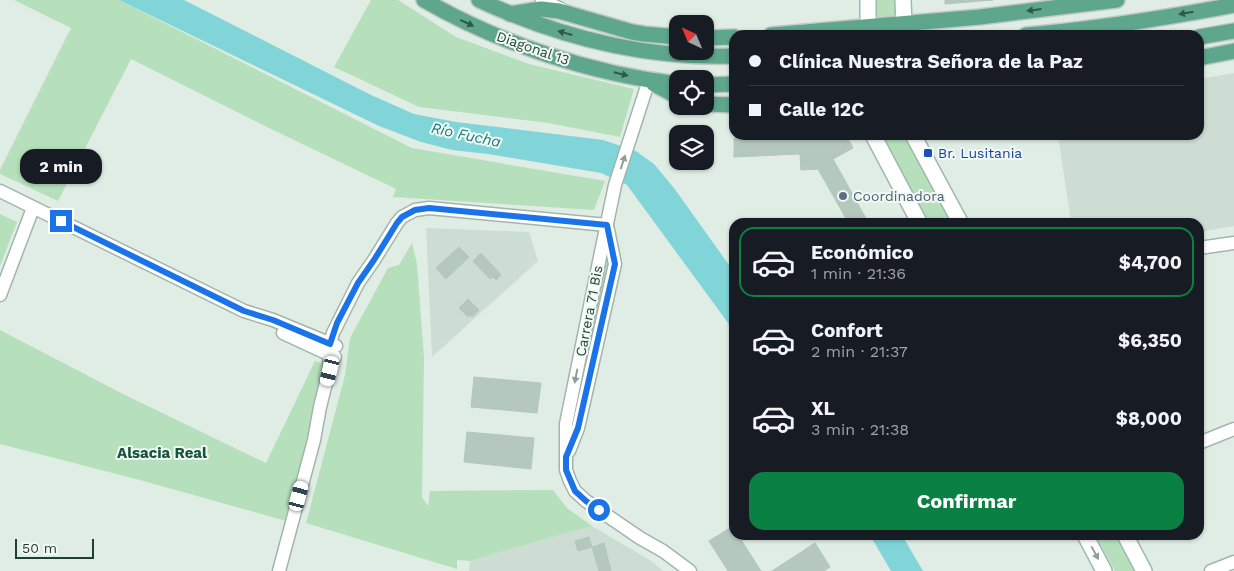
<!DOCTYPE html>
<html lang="es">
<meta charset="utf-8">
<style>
:root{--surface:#171b24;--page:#242831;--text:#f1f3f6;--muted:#9ea1a6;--line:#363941;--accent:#0b8043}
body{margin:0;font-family:"Work Sans",sans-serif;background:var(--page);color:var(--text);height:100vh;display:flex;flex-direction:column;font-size:19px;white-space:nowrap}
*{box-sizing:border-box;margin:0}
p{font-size:16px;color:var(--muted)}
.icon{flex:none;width:28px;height:28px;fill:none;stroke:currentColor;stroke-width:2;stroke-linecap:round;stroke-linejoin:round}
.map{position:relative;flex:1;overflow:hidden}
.sheet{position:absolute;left:729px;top:218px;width:475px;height:322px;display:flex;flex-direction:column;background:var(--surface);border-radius:15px;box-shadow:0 1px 4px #0004}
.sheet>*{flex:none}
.guide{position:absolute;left:729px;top:30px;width:475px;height:110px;border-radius:15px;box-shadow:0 1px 4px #0004;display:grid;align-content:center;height:110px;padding:0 20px;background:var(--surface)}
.needle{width:32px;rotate:316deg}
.tools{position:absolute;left:669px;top:15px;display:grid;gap:10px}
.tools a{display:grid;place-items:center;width:45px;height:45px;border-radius:10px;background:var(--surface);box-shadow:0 1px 4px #0004;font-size:25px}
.scale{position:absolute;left:15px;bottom:12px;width:79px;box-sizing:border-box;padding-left:5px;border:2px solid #1f3f32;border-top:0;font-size:14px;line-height:18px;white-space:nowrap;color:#1f3f32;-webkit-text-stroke:4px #f1f9f4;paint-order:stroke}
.end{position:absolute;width:22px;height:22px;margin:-11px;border:6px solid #1a73e8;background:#fff;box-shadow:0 0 0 2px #fff}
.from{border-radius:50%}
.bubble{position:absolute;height:35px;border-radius:15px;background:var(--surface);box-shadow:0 1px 4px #0004;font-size:16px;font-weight:700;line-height:35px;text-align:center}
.car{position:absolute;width:15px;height:30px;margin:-15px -8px;border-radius:6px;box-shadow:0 0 4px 1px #0007;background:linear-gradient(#fff 24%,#345 0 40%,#fff 0 76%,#345 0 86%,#fff 0)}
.guide b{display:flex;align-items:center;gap:18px;height:48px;font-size:19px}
.guide b+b{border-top:1px solid var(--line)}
.guide i{width:12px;height:12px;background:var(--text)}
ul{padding:9px 0 0;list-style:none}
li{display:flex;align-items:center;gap:15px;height:70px;margin:0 10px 8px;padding:0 10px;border:2px solid transparent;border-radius:15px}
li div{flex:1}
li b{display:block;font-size:19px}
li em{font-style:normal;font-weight:700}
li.current{border-color:var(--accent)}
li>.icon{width:45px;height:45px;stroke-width:1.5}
.button{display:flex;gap:10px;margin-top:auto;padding:10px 20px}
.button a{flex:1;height:58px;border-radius:15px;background:var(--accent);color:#fff;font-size:20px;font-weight:700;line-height:58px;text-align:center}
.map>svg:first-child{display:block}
.built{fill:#ceddd4}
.green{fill:#b6e0bc}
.water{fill:#81d5d8}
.building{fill:#b5c8be;stroke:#b2c7bb}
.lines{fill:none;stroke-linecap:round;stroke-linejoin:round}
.minor-casing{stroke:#a2b5ac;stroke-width:15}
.secondary-casing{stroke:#9dbaac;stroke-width:18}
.primary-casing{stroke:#c0c9c6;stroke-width:18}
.minor{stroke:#fff;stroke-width:12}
.secondary{stroke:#fff;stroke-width:15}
.primary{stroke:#5fa78c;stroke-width:15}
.oneway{fill:#2f5948}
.oneway2{fill:#8f9f98}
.route{stroke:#1a73e8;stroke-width:6}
.transit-dot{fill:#1a4fb4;stroke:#f1f9f4;stroke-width:2}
.service-dot{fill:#5c6f8a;stroke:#f1f9f4;stroke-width:2}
.labels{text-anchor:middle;stroke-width:4;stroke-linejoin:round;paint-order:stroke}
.street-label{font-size:14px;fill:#1f3f32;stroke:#f1f9f4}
.transit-label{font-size:14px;fill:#164399;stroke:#f1f9f4;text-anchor:start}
.service-label{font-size:14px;fill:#4e5e75;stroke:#f1f9f4;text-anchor:start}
.water-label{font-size:15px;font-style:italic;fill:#127c81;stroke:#f1f9f4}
.neighbourhood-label{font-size:15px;font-weight:bold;fill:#18533e;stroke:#f1f9f4}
</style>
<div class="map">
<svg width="1234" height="571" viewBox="0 0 1234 571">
<rect width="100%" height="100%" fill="#e0ede5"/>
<g class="built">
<polygon points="1234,73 1234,226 1199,232 1199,222 1071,222 1058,135 1199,135 1199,79"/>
<polygon points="426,228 529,232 538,261 432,357"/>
<polygon points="592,526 653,562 663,571 469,571 470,561"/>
</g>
<g class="green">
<polygon points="14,0 119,0 412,148 605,181 594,210 393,197 396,189 269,128 131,59 58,201 0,174 0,170 71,28"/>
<polygon points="371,0 398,0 456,37 529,64 634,89 620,137 548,123 419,107 334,67"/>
<polygon points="875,0 895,0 897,20 877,21"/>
<polygon points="881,135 905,135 952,222 928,222"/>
<polygon points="0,214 17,222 0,266"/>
<polygon points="412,243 417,264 424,357 422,497 428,506 430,491 553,490 567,508 592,526 470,561 457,560 457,569 306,523 345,375 350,338 388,268 399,265"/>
<polygon points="606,257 608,266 577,416 573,415"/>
<polygon points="0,330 123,394 266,463 315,361 327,365 286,521 140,480 0,444"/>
<polygon points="1095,535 1118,535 1137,571 1115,571"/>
</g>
<g class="water">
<polygon points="119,0 184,0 371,95 414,114 456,122 603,140 636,151 654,164 674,188 734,272 734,331 627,185 601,173 488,154 452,150 421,142 379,126"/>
<polygon points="870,535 902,535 923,571 891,571"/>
</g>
<g class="building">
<polygon points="945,0 993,0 945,4"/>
<polygon points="796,135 846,135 853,148 833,159 868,222 848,222 818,169 801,170 800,154 734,157 734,138"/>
<polygon points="459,247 469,257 446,279 436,268"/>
<polygon points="481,253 501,275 496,280 493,277 490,279 473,261"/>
<polygon points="468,299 479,310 472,317 470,315 468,317 459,308"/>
<polygon points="474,377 541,383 537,413 471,407"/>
<polygon points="467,432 534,438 531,469 464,462"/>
<polygon points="733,526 734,528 734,535 738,535 761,571 728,571 709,541"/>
<polygon points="589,537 592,547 604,543 611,571 599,571 592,547 578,551 575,541"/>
<polygon points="815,543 830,567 824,571 772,571"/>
</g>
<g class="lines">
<g class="minor-casing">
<g id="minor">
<polyline points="542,0 561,9"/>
<polyline points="649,80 615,185 600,257 566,424 566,470 570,481 575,491 586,501 640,538 663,551 690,571"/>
<polyline points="0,191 244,311 273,320 336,346"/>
<polyline points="1199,248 1234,243"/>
<polyline points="0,295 33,208"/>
<polyline points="283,333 335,357"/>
<polyline points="1199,443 1234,429"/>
<polyline points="569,451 578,428 615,264 608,230"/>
<polyline points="279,571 314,440 320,407 329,371 330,344 333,333 358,283 374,260 397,223 402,217 415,210 429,208 607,225"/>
<polyline points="1211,571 1234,562"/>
</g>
</g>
<g class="secondary-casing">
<g id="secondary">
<polyline points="868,0 868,35"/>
<polyline points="903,0 904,24 903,35"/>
<polyline points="873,135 919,222"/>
<polyline points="913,135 960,222"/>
<polyline points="1085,535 1104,571"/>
<polyline points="1125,535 1144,571"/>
</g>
</g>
<g class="primary-casing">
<g id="primary">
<path d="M 424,0 C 498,43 592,74 678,84"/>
<path d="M 479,0 C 559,37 645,59 734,56"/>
<polyline points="510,14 541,9 559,11 632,32 644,34 678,37"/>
<polyline points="771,35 980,17 1117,0"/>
<path d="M 1026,35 C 1096,29 1165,18 1234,5"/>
<polyline points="1199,37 1234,31"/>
<polyline points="705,38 734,37"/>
<polyline points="1199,58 1234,51"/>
<polyline points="654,84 678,97"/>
<polyline points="705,85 734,84"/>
<polyline points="705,104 734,105"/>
</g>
</g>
<use href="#minor" class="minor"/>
<use href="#secondary" class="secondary"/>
<use href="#primary" class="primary"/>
</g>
<defs><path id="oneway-solid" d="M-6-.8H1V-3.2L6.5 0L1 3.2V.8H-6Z" transform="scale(1.25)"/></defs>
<g class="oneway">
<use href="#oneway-solid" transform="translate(1034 10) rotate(173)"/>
<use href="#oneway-solid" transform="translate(1186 13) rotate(170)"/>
<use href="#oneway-solid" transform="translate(467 23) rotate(25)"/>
<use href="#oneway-solid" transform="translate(565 33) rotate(-164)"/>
<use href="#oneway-solid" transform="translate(621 74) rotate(13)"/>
</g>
<g class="oneway2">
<use href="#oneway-solid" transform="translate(623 162) rotate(-72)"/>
<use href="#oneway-solid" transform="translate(576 376) rotate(101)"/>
<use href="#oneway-solid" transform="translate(1095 553) rotate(62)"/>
</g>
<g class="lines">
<polyline class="route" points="61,221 244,311 273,320 330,344 337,323 358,283 374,260 397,223 402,217 415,210 429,208 607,225 615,264 578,428 566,457 566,470 575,491 586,501 599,510"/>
</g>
<rect class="transit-dot" x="923" y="148" width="10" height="10" rx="2.5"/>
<circle class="service-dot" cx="843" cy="196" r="5"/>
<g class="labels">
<g class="street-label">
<text transform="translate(533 48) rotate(19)" y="5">Diagonal 13</text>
<text transform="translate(589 311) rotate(-79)" y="5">Carrera 71 Bis</text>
</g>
<g class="transit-label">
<text x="938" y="158">Br. Lusitania</text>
</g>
<g class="service-label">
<text x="853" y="201">Coordinadora</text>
</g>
<g class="water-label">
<text transform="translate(466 135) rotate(12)" y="5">Río Fucha</text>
</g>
<g class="neighbourhood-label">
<text x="162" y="458">Alsacia Real</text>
</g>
</g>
</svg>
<div class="tools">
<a><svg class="needle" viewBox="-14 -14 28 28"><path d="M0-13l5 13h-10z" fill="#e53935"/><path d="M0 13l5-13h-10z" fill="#9ea1a6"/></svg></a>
<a><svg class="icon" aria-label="locate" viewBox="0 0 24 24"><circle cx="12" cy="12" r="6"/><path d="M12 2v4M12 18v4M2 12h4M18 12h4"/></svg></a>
<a><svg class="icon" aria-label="layers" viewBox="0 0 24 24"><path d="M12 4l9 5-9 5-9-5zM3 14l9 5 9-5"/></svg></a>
</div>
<div class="scale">50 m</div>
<i class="end from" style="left:599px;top:510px"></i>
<i class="end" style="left:61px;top:221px"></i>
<div class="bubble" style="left:20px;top:149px;width:82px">2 min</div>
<i class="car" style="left:330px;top:371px;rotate:194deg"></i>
<i class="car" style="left:299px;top:496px;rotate:15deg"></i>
<div class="guide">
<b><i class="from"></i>Clínica Nuestra Señora de la Paz</b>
<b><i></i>Calle 12C</b>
</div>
<section class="sheet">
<ul>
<li class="current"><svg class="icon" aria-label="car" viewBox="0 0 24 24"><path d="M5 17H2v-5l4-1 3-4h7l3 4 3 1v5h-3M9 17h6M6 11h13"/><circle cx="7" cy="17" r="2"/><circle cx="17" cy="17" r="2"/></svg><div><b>Económico</b><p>1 min · 21:36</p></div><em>$4,700</em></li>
<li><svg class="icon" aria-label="car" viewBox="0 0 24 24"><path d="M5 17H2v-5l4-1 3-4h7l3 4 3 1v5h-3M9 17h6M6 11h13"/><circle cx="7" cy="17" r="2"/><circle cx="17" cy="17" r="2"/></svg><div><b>Confort</b><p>2 min · 21:37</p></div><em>$6,350</em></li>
<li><svg class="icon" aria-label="car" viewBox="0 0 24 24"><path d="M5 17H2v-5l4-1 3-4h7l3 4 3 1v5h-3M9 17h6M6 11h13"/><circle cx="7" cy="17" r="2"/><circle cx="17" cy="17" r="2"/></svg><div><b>XL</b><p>3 min · 21:38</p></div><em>$8,000</em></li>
</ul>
<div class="button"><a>Confirmar</a></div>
</section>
</div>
